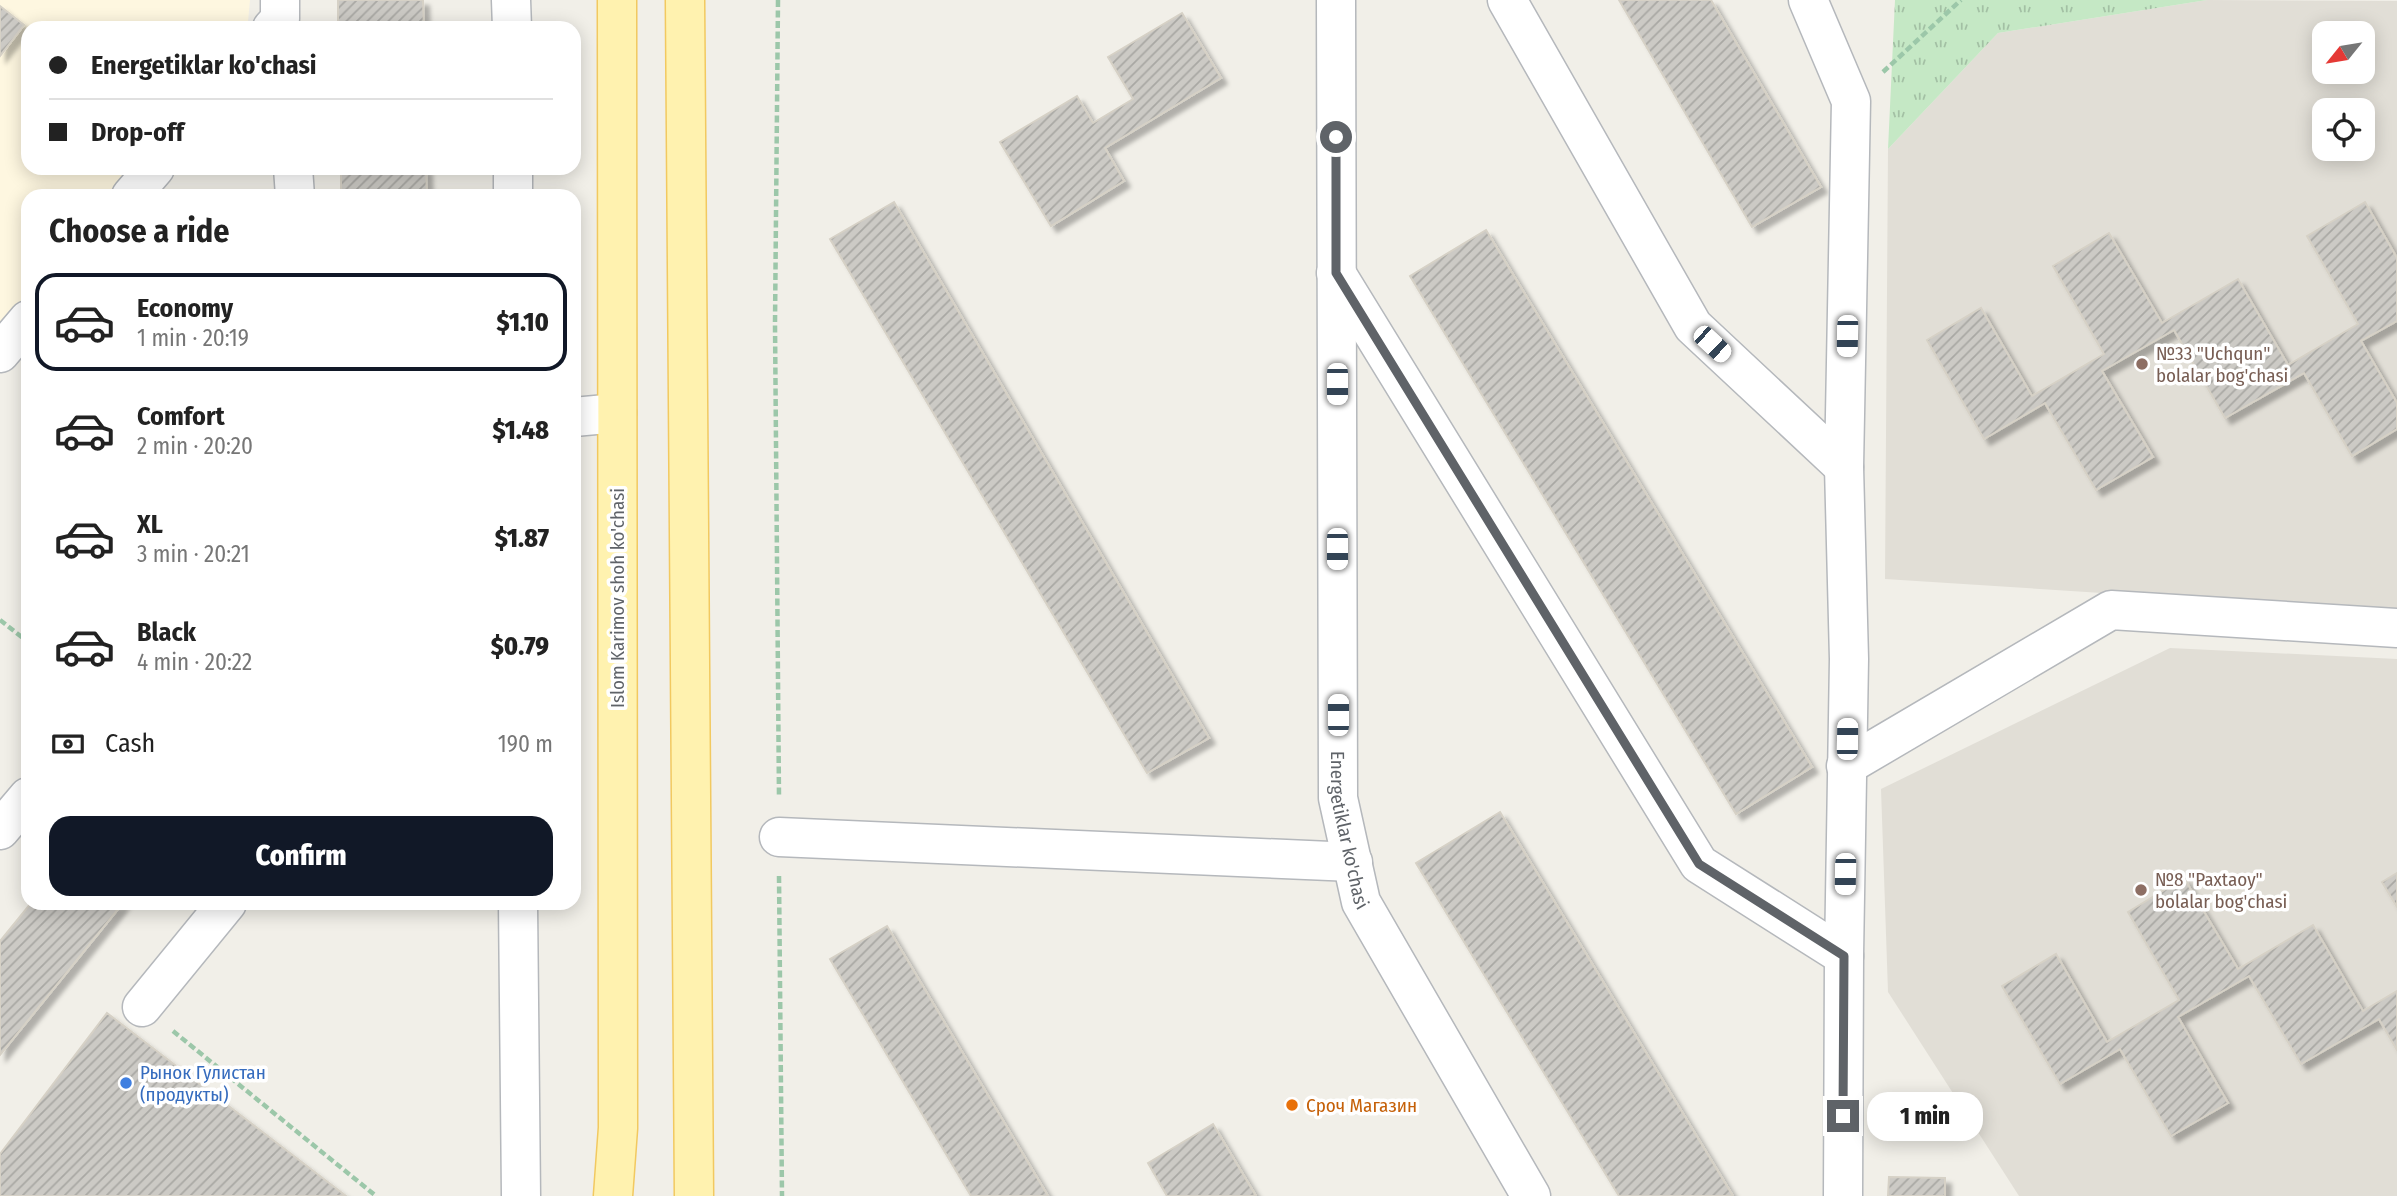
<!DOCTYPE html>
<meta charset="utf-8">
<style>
:root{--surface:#fff;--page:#f6f6f6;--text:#222;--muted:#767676;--line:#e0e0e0;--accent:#111827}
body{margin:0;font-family:"Fira Sans Condensed",sans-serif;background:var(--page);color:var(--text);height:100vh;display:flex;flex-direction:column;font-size:26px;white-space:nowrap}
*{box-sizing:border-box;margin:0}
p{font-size:23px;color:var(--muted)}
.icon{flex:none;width:38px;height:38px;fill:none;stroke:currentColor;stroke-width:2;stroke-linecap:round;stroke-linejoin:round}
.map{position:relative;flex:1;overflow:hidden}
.drawer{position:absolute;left:21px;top:189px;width:560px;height:721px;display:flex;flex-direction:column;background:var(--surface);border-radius:21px;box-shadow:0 4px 18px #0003}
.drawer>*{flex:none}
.hud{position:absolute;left:21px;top:21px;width:560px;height:154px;border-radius:21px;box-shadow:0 4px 18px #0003;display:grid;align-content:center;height:154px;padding:0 28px;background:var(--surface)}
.needle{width:46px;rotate:240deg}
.tools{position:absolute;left:2312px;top:21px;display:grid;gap:14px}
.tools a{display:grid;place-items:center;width:63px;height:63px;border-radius:14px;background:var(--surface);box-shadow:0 4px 18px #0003;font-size:35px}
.end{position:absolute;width:32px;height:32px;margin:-16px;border:9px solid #5f6368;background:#fff;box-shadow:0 0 0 4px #fff}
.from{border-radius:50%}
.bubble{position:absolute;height:49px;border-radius:21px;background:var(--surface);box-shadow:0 4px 18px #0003;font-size:23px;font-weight:800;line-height:49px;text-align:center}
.car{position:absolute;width:21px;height:42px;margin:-21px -10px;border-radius:9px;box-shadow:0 0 5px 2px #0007;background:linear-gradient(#fff 24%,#345 0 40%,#fff 0 76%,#345 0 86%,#fff 0)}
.hud b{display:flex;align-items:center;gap:24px;height:66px;font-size:26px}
.hud b+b{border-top:2px solid var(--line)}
.hud i{width:18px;height:18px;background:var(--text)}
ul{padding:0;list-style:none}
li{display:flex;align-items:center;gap:21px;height:98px;margin:0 14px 10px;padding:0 14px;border:4px solid transparent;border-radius:21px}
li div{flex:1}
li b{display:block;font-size:26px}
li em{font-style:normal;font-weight:800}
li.on{border-color:var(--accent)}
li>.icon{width:63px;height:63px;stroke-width:1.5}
h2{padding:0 28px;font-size:32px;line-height:84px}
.pay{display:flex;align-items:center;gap:18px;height:77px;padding:0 28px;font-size:26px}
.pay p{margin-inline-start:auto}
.primary-button{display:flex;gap:14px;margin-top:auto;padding:14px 28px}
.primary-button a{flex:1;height:80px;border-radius:21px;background:var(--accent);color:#fff;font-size:28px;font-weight:800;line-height:80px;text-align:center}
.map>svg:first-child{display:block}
.commercial{fill:#fef7e0}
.education{fill:#e1ded6;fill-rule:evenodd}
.grass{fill:url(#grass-tufts)}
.building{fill:url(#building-hatch);stroke:#d6d1c6;stroke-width:2;filter:url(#shadow)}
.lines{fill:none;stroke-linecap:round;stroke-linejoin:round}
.minor-casing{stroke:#b5b8bc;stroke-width:41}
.major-casing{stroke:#f2c960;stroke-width:41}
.path{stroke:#9cc7a9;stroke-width:4.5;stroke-dasharray:7 3.5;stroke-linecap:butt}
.minor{stroke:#fff;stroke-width:38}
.major{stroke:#fff2af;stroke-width:38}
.route{stroke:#5f6368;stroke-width:9}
.education-dot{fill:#8d6e63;stroke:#fff;stroke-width:2.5}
.shop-dot{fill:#3f7fe0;stroke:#fff;stroke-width:2.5}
.food-dot{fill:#e8710a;stroke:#fff;stroke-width:2.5}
.labels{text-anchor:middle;stroke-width:7;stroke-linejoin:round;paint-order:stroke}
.education-label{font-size:19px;fill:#785e54;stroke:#fff;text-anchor:start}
.street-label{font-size:19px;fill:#5f6368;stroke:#fff}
.shop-label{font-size:19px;fill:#366cbe;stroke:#fff;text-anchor:start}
.food-label{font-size:19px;fill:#c56008;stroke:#fff;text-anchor:start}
</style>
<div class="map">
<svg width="2397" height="1196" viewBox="0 0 2397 1196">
<defs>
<pattern id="grass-tufts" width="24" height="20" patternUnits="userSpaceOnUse" patternTransform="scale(1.75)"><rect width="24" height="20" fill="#c5e8c5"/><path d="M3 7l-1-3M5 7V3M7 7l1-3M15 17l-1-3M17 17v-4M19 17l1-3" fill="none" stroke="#a3c0a4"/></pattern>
<pattern id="building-hatch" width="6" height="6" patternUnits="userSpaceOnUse" patternTransform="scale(1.75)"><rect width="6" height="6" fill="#cccac5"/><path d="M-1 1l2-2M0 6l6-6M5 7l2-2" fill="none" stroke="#a9a8a4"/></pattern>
<filter id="shadow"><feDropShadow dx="6" dy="6" stdDeviation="2" flood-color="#0004"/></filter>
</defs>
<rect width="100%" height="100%" fill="#f1efe8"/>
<polygon class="commercial" points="0,0 250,0 248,22 243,28 28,28 28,168 129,168 106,196 28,196 28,292 0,326"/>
<g class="education">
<path d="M 2207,0 L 2397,1 L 2397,612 L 1885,579 L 1888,149 L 1998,33 ZM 2324,33 L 2362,33 L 2362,72 L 2324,72 ZM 2324,110 L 2362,110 L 2362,149 L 2324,149 Z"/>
<polygon points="2170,648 2397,659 2397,1196 2019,1196 1888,992 1881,789"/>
</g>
<polygon class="grass" points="1895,0 2207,0 1998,33 1888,149"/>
<g class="building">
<polygon points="338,0 423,0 424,28 338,28"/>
<polygon points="1619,0 1711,0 1821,187 1752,227"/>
<polygon points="0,6 24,25 0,56"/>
<polygon points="1182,13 1221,78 1105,148 1124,181 1051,226 1000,142 1077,96 1093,123 1133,99 1108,57"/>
<polygon points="341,168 426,168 427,196 341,196"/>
<polygon points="894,202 1209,738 1147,773 830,239"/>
<polygon points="2365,202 2397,258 2397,321 2361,341 2397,403 2397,429 2352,456 2304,373 2225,418 2174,330 2102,371 2153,457 2096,490 2045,403 1984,439 1927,340 1981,308 2032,396 2104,354 2053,266 2109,233 2162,323 2238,279 2288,365 2358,324 2307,236"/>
<polygon points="1486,230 1812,767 1736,814 1410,276"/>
<polygon points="1500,812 1733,1196 1619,1196 1416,863"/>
<polygon points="2397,873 2397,907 2382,882"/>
<polygon points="2184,878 2238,969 2313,925 2363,1011 2397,991 2397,1050 2379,1019 2301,1064 2249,976 2178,1017 2228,1103 2171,1136 2120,1049 2060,1084 2002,986 2056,954 2107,1042 2179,1000 2128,912"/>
<polygon points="31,903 123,903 0,1055 0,941"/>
<polygon points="887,926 1048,1196 971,1196 830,959"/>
<polygon points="107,1013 346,1196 0,1196 0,1154"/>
<polygon points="1213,1124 1256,1196 1167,1196 1148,1163"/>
<polygon points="1889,1177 1945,1178 1945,1196 1888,1196"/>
</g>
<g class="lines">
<g class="minor-casing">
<g id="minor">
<polyline points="511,0 512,28"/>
<path id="s1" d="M 1336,0 L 1338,798 L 1361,902 L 1531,1196"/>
<polyline points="1507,0 1693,326 1844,467"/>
<polyline points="1808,0 1851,101 1844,467 1849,659 1844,956 1843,1196"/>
<polyline points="272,28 280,19 280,0"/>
<polyline points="293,168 295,196"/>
<polyline points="513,168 513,196"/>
<polyline points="131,196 155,168"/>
<polyline points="1336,273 1699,864 1844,956"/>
<polyline points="0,353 28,320"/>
<polyline points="574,417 617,413"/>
<polyline points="1846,766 2111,610 2397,628"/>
<polyline points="0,830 28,797"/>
<polyline points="779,837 1353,862"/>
<polyline points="518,903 521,1196"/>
<polyline points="142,1007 227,903"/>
</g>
</g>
<g class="major-casing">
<g id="major">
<polyline points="685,0 694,1196"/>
<polyline points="613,1196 618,1128 617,0"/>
</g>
</g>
<g class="path">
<polyline points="778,0 775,324 779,797"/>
<polyline points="1883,72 1961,0"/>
<polyline points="0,620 28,642"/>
<polyline points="779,876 782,1196"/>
<polyline points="173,1031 376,1196"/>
</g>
<use href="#minor" class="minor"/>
<use href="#major" class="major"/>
</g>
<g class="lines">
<polyline class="route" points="1336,137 1336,273 1699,864 1844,956 1843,1116"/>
</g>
<g class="education-dot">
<circle cx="2142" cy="364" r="7"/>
<circle cx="2141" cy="890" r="7"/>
</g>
<circle class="shop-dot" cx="126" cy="1083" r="7"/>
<circle class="food-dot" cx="1292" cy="1105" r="7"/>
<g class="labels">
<g class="education-label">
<text x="2156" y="360">№33 "Uchqun"<tspan x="2156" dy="22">bolalar bog'chasi</tspan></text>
<text x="2155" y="886">№8 "Paxtaoy"<tspan x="2155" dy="22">bolalar bog'chasi</tspan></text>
</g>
<g class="street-label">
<text transform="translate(617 598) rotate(-90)" y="7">Islom Karimov shoh ko'chasi</text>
<text dy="7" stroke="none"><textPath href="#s1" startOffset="831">Energetiklar ko'chasi</textPath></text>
</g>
<g class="shop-label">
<text x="140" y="1079">Рынок Гулистан<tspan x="140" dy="22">(продукты)</tspan></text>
</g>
<g class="food-label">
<text x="1306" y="1112">Сроч Магазин</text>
</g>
</g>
</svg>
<div class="tools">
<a><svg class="needle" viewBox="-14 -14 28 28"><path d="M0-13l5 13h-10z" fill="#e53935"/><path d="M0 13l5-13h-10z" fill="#767676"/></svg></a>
<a><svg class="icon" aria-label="locate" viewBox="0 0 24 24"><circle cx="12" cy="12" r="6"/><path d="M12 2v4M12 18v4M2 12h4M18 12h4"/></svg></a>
</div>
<i class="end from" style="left:1336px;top:137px"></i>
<i class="end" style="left:1843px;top:1116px"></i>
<div class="bubble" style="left:1867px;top:1092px;width:116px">1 min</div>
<i class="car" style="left:1847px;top:336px;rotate:181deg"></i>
<i class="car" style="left:1712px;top:344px;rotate:133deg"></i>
<i class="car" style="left:1337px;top:384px;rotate:180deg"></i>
<i class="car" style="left:1337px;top:549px;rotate:180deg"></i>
<i class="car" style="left:1338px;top:715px;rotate:0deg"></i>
<i class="car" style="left:1847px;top:739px;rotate:1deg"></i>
<i class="car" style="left:1845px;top:874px;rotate:181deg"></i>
<div class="hud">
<b><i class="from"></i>Energetiklar ko'chasi</b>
<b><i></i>Drop-off</b>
</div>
<section class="drawer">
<h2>Choose a ride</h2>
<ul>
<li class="on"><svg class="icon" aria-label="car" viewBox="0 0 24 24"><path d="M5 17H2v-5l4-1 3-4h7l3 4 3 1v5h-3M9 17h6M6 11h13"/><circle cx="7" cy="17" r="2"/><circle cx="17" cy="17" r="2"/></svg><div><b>Economy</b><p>1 min · 20:19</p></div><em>$1.10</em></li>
<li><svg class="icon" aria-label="car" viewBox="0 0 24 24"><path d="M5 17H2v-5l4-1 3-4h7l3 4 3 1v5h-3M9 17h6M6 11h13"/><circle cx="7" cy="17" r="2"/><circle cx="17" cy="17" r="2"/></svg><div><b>Comfort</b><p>2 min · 20:20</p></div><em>$1.48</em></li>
<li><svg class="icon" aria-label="car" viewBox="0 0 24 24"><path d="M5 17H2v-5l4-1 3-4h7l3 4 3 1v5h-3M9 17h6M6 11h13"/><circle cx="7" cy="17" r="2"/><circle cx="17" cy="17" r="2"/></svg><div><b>XL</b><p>3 min · 20:21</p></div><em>$1.87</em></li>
<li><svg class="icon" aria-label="car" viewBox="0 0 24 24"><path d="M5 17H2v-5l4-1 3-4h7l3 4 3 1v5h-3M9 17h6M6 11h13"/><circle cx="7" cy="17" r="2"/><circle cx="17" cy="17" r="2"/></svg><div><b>Black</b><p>4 min · 20:22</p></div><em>$0.79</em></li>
</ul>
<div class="pay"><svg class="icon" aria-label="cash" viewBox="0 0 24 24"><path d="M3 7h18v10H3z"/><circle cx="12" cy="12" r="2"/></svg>Cash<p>190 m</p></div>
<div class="primary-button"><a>Confirm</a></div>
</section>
</div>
